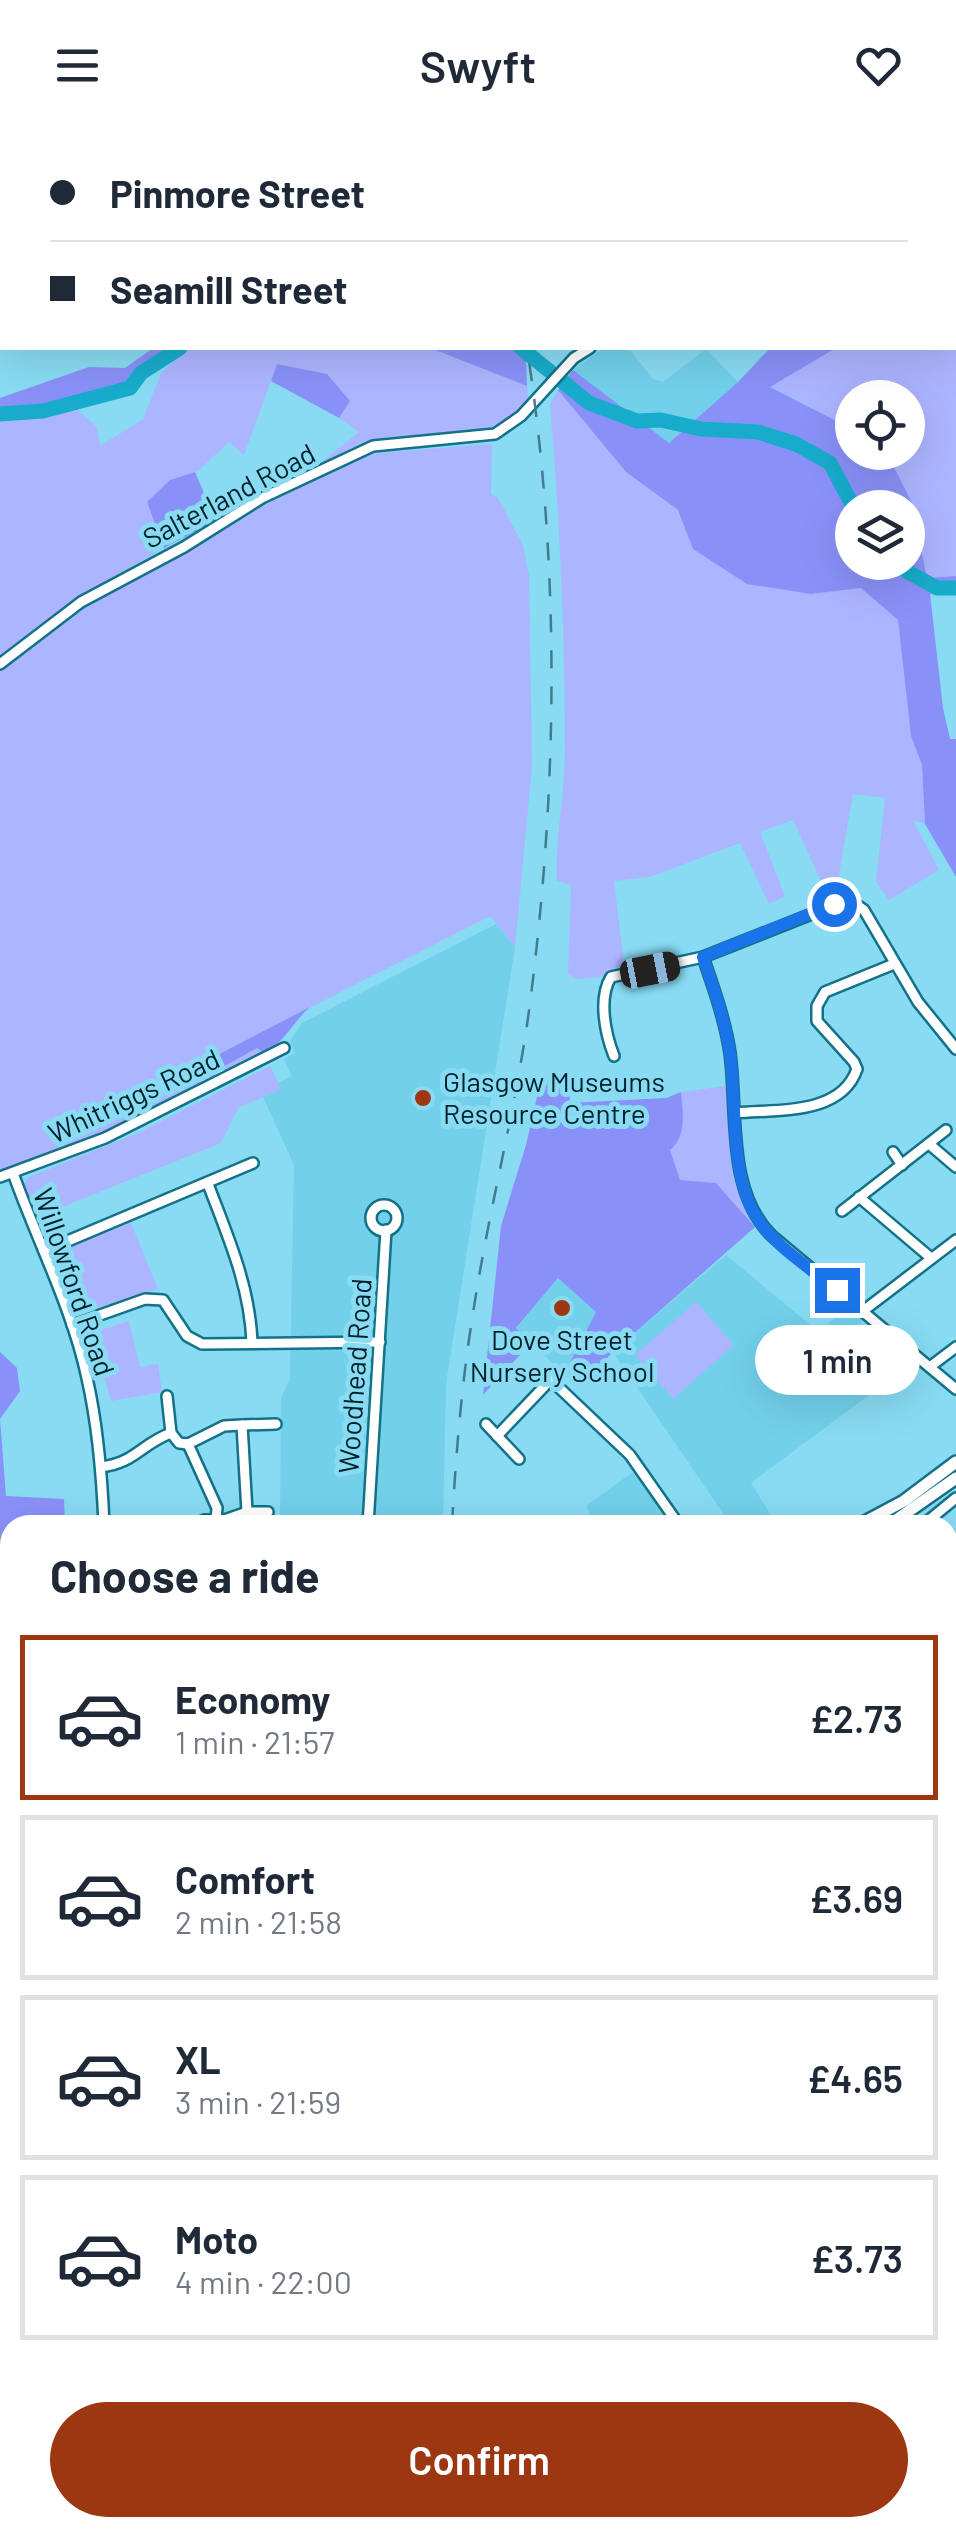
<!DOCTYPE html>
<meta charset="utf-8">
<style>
:root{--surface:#fff;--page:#f2f2f3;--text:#1f2937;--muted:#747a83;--line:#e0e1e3;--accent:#9d3711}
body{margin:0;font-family:Barlow,sans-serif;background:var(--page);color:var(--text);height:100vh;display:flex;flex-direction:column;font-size:38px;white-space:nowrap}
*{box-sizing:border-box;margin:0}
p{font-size:32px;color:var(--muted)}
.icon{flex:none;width:55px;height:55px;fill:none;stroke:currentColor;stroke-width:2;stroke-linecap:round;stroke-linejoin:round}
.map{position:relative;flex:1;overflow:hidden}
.drawer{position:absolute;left:0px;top:1385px;width:958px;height:1022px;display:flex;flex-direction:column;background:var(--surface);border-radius:30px 30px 0 0;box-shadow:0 10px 40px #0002}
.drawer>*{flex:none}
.top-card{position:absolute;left:0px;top:0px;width:958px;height:220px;box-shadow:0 10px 40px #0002;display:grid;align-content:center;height:220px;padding:0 50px;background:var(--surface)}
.tools{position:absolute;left:835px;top:250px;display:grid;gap:20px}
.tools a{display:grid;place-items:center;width:90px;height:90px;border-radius:50%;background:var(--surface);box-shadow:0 10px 40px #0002;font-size:50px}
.end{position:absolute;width:45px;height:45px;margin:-22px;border:12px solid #1a73e8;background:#fff;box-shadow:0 0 0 5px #fff}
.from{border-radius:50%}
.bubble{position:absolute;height:70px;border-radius:35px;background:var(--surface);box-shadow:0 10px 40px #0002;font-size:32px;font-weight:600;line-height:70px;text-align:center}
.car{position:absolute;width:30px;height:60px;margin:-30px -15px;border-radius:12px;box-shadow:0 0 8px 2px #0007;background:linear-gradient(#222 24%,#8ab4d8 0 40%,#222 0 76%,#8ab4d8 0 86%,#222 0)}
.top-card b{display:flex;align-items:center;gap:35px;height:95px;font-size:38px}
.top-card b+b{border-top:2px solid var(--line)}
.top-card i{width:25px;height:25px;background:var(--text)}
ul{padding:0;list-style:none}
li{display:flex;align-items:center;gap:30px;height:165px;margin:0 20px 15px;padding:0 30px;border:5px solid var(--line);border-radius:0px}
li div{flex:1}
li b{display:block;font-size:38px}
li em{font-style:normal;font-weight:600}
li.on{border-color:var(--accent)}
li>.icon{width:90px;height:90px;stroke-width:1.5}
h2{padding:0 50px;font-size:45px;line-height:120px}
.primary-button{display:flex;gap:20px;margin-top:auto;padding:20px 50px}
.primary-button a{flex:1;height:115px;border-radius:60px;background:var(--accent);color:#fff;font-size:40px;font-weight:600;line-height:115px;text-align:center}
header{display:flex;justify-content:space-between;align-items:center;height:130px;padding:0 50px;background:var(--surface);font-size:45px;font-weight:600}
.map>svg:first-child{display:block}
.built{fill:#72d0eb}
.green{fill:#acb5ff}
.forest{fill:#8991f8;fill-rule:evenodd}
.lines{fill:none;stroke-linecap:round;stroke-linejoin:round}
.river{stroke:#18accc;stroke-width:15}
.minor-casing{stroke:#137288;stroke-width:14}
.major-casing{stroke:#137288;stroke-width:16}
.minor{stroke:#fff;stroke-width:9}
.major{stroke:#fff;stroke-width:11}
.rail{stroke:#427c8c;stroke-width:2.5;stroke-dasharray:18 18;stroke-linecap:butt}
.route{stroke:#1a73e8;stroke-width:12}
.poi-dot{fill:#9d3711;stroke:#88dbf3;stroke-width:4}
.labels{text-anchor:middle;stroke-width:10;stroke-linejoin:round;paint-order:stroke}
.street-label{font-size:28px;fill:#00222b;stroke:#88dbf3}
.poi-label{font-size:28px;fill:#00222b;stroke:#88dbf3;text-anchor:start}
</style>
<header><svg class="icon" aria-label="menu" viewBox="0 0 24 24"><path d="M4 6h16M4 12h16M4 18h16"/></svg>Swyft<svg class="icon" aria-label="heart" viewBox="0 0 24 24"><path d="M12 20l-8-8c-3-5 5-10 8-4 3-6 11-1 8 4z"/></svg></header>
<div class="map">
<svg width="956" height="2406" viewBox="0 0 956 2406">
<rect width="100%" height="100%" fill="#88dbf3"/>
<g class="built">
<polygon points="604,218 628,218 653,249 663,252 706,219 738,252 669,313 573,240"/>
<polygon points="496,794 515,817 446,1254 443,1395 280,1395 281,1268 290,1249 294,1035 263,967 280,959 278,953 292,946 284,929 295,923 290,911 302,893"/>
<polygon points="726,1125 820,1203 845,1176 863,1191 840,1219 881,1256 751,1353 777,1395 731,1395 613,1222"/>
<polygon points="558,1148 597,1182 564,1244 516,1199"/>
<polygon points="633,1342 673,1395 594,1395 586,1376"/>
<polygon points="54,2398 510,2398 510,2406 48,2406"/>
</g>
<g class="green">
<polygon points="956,180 956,446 927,448 911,371 887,323 908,322 908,268 852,268 852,299 769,256 836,218 955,218"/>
<path d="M 185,218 L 430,218 L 527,256 L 528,270 C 482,322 431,296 372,310 C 351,315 328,332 309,342 L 359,302 L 339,288 L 350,271 L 277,234 L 244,325 L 229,312 L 198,341 L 170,350 L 147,372 L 164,418 L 97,456 L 0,532 L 0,289 L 78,280 L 97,297 L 100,316 L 143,289 L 161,244 Z"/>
<path d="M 558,260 L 626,342 L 678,380 L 694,419 L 811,464 L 861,458 L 898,490 L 911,606 L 922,635 L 925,694 L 913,690 L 939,740 L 889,770 L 876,752 L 885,668 L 853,664 L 836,761 L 827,764 L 793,690 L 762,701 L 761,705 L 785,766 L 769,774 L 740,713 L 650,747 L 614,751 L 624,835 L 606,842 L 603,847 L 576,849 L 568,844 L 571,755 L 557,751 C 555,707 565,664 565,620 C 565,505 560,390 550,275 Z"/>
<polygon points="492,314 491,364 498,368 523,415 529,445 532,636 515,817 490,786 201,933 214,942 257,918 264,923 98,1007 0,1040 0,538 68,484 255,380 364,324"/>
<polygon points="270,936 281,959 238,978 221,1013 35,1088 24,1054 29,1047 138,1003"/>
<path d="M 726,956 C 730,1006 728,1054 755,1097 L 716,1053 L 680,1050 L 669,1020 C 687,1006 683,982 681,962 Z"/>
<polygon points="131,1093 158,1159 84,1182 74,1178 54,1128 57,1121"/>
<polygon points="696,1172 734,1215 673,1269 635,1225"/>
<polygon points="129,1191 140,1237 158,1234 162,1262 111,1271 95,1215 94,1202"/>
<polygon points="10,2065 10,2215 0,2225 0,2077"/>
<polygon points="948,2184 956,2236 956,2406 510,2406 510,2398 948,2398"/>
</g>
<g class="forest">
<polygon points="153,218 166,218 127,252 48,274 0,278 0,268 89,237 125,238"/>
<polygon points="430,218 512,218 526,227 527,256"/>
<path d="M 770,218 L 836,218 L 770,257 L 852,299 L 852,322 L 887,323 L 911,371 L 927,448 L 956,446 L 956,464 L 930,464 L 943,578 L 950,609 L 956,609 L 956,747 L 925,694 L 922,635 L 911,606 L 898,490 L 861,458 L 811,464 L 747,454 L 693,419 L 678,380 L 626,342 L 558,260 L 573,240 L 669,313 L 738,252 ZM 852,378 L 908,378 L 908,432 L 852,432 Z"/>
<polygon points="277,234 327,244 350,271 339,288 271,251"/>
<polygon points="195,342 216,391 164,418 147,372 170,350"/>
<path d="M 310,877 C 291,894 287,910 264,923 L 257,918 L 214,942 L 200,934 Z"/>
<path d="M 569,943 L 570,973 L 666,968 L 681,962 C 683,982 687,1006 670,1020 L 680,1050 L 716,1053 L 755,1097 L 613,1222 L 579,1257 L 564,1244 L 596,1182 L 558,1148 L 516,1198 L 531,1213 L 483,1265 L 501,1096 L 526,1015 L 542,945 Z"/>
<polygon points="0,1222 17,1238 20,1261 0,1289 6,1366 64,1369 65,1395 10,1395 10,1450 0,1457"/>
<polygon points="585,2398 710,2398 709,2406 647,2406 642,2399 632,2406 583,2406"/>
</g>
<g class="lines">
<g class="river">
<polyline points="521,218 589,273 637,291 661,290 701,299 758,302 796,314 830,333 854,378"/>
<polyline points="0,284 43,281 130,258 141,243 180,218"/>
<polyline points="890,432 937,458 956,458"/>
</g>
<g class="minor-casing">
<g id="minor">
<polyline points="97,2 98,0"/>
<polyline points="0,534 81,472 184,417 262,368 373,316 495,304 521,286 574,228 590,218"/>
<path d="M 703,827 C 714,859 725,890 730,923 C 738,983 726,1061 772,1106 L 956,1259"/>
<path d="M 614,926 C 605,903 598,868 611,847 L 703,827 L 842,772 L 854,773 L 864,780 L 918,872 L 956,919"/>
<path d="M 736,983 C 776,979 841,986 857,939 L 854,932 L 817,891 L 817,876 L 825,862 L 894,834"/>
<polyline points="929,1014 956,1037"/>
<polyline points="893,1022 902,1035"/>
<path d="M 13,1043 C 37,1111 72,1177 87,1248 C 98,1296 102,1346 104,1395"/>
<polyline points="0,1047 105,1008 284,918"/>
<path d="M 208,1054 C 228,1107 250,1156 252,1213"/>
<polyline points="859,1067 931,1128"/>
<circle cx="384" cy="1088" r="13"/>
<polyline points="842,1081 946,1000"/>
<polyline points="44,1121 253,1033"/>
<polyline points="863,1181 956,1110"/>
<polyline points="72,1195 145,1169 163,1170 187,1206 202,1214 380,1212"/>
<polyline points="931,1236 956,1217"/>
<polyline points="551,1250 630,1325 679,1395"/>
<polyline points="167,1266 171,1303"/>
<polyline points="486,1294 519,1329"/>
<polyline points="242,1295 276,1294"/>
<polyline points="497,1306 558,1242"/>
<polyline points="188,1314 224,1296 242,1295 247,1382 224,1390 204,1390 193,1395"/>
<polyline points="188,1314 217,1378 216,1390"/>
<path d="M 101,1337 C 135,1333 141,1314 171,1303 L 179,1313 L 188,1314"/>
<polyline points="247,1382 268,1382"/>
<polyline points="368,1395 386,1100"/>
<polyline points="923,1395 956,1368"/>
<polyline points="0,1527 10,1517"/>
<polyline points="948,1619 956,1641"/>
<polyline points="0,1634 10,1647"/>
<polyline points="948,1654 956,1676"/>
<polyline points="948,1829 956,1826"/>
<polyline points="0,1854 10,1857"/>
<polyline points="0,1947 10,1935"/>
<polyline points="948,1948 956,1969"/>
<polyline points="0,2064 10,2052"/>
<polyline points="948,2107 956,2106"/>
<polyline points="948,2163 956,2203"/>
<polyline points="257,2406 262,2398"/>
<polyline points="565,2406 566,2398"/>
</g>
</g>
<g class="major-casing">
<g id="major">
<polyline points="462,0 467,2"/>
<polyline points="955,146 956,146"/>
<polyline points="859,1395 904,1371 956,1332"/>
<polyline points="889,1395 956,1348"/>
<polyline points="0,2235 10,2225"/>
<polyline points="0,2262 10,2252"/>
</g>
</g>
<use href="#minor" class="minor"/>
<use href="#major" class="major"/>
<g class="rail">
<polyline points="480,0 481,2"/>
<path d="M 452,1395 C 456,1322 462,1249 474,1177 C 489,1080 514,985 528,888 C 558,666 561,438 527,218"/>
<polyline points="487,2406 487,2398"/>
</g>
</g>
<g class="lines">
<path class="route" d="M 834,774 L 703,827 C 714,859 725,890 730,923 C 737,974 729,1045 757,1088 C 775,1117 811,1138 837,1160"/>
</g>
<g class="poi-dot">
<circle cx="423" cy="968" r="10"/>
<circle cx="562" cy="1178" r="10"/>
</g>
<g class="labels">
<g class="street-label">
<text transform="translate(229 366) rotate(-28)" y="10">Salterland Road</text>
<text transform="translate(134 966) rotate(-25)" y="10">Whitriggs Road</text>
<text transform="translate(74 1152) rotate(71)" y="10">Willowford Road</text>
<text transform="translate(355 1246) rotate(-86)" y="10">Woodhead Road</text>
</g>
<g class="poi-label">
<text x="443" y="962">Glasgow Museums<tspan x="443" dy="32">Resource Centre</tspan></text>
<text x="562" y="1220" text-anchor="middle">Dove Street<tspan x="562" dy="32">Nursery School</tspan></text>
</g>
</g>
</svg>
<div class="tools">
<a><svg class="icon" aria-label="locate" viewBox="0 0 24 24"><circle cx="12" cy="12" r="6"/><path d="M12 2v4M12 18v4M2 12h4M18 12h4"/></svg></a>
<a><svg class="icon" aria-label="layers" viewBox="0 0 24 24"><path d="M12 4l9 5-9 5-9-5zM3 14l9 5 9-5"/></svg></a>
</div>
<i class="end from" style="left:834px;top:774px"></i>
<i class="end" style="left:837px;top:1160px"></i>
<div class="bubble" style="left:755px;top:1195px;width:165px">1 min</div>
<i class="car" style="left:650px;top:840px;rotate:79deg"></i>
<div class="top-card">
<b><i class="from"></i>Pinmore Street</b>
<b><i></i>Seamill Street</b>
</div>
<section class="drawer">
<h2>Choose a ride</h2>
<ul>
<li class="on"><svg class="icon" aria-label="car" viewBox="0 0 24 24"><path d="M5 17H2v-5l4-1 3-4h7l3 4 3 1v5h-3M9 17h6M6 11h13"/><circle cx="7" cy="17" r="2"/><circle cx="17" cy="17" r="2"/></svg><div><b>Economy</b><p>1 min · 21:57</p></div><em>£2.73</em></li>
<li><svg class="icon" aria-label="car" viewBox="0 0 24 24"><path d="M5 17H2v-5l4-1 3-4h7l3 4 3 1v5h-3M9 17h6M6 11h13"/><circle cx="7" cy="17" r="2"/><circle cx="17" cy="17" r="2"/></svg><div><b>Comfort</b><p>2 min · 21:58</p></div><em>£3.69</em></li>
<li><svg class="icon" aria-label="car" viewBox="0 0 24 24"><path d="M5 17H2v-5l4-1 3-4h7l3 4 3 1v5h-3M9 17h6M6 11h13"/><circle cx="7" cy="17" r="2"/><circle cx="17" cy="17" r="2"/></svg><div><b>XL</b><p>3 min · 21:59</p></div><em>£4.65</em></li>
<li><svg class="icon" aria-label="car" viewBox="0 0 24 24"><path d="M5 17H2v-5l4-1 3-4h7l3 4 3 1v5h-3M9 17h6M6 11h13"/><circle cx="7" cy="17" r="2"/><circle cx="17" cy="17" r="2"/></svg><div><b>Moto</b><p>4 min · 22:00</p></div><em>£3.73</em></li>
</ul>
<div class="primary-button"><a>Confirm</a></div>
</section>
</div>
